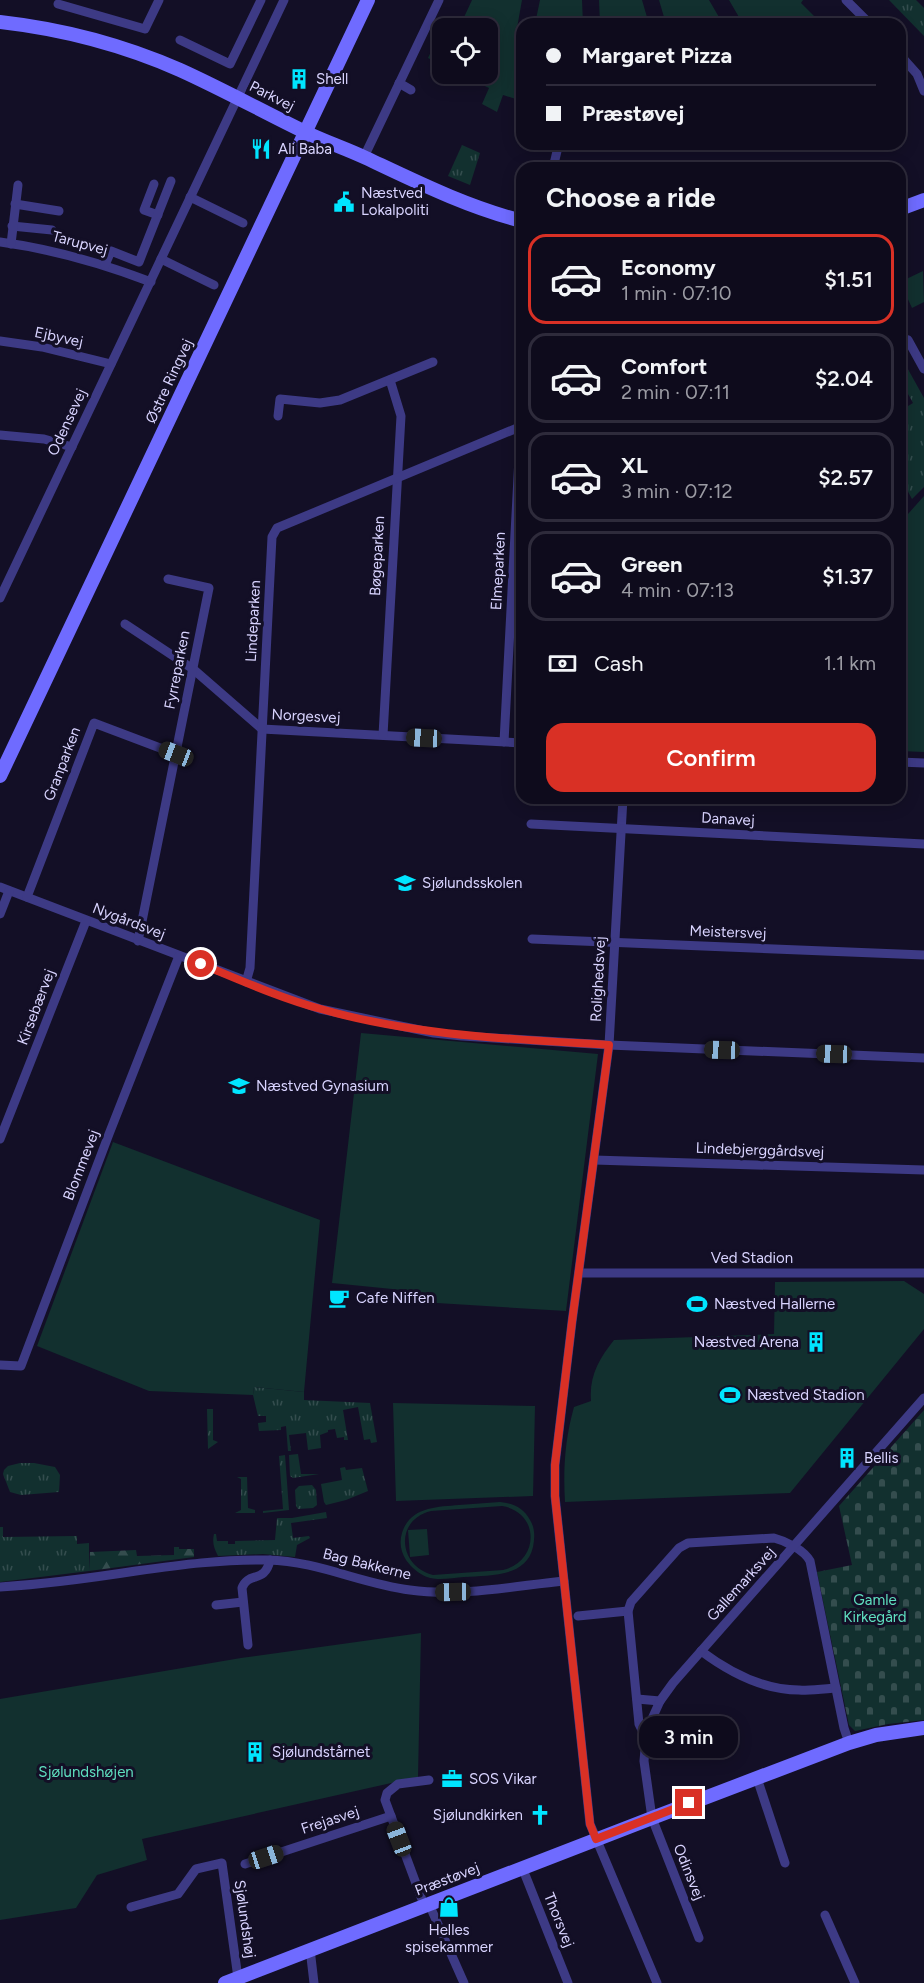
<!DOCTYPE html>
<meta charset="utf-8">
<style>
:root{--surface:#0e0b1c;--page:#171425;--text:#f1f3f6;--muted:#9b9ba3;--line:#2e2b3b;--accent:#d93025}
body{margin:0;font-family:Figtree,sans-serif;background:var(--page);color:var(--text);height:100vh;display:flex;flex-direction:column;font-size:22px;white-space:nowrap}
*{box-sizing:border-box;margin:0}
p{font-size:20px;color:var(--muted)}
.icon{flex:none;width:33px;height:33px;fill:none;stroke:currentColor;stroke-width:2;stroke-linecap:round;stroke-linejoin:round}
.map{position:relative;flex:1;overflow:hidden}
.sheet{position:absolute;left:516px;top:162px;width:390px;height:642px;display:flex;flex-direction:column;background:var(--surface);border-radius:18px;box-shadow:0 3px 15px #0003,0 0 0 2px var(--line)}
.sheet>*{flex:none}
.hud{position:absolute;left:516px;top:18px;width:390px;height:132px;border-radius:18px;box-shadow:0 3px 15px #0003,0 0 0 2px var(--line);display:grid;align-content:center;height:132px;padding:0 30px;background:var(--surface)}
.tools{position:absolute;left:432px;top:18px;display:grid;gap:12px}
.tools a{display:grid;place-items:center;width:66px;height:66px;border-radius:12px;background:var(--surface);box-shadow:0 3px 15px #0003,0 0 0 2px var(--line);font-size:30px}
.end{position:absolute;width:27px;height:27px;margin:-14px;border:8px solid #d93025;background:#fff;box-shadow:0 0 0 3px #fff}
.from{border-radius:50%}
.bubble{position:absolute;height:42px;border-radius:18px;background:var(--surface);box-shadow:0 3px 15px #0003,0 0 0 2px var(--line);font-size:20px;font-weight:600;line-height:42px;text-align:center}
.car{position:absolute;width:18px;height:36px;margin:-18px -9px;border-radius:8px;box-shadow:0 0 4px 2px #0007;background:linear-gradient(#222 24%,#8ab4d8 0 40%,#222 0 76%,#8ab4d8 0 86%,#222 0)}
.hud b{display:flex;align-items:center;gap:21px;height:57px;font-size:22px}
.hud b+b{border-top:2px solid var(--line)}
.hud i{width:15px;height:15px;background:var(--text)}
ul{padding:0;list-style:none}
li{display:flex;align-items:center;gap:18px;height:90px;margin:0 12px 9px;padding:0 18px;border:3px solid var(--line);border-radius:18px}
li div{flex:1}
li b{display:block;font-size:22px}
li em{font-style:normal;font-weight:600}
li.on{border-color:var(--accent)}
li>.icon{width:54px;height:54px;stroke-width:1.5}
h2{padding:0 30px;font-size:27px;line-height:72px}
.pay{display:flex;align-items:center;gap:15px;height:66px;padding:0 30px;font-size:22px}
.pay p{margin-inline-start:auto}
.primary-button{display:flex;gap:12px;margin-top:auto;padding:12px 30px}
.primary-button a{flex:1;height:69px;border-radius:18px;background:var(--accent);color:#fff;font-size:24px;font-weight:600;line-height:69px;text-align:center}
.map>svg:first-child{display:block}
.grass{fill:url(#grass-tufts)}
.forest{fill:url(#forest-firs)}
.cemetery{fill:url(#cemetery-stones)}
.park{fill:#12302f;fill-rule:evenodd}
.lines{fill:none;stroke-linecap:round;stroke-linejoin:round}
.street{stroke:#3d3a85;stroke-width:9}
.secondary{stroke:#6f6bff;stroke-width:14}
.route{stroke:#d93025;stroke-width:8}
.labels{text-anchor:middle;stroke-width:6;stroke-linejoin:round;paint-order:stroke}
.poi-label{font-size:15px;fill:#d9d4ff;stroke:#130f26;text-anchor:start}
.street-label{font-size:15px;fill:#d9d4ff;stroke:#130f26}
.park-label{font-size:15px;fill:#5fe0c0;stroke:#130f26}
</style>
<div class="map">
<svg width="924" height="1983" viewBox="0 0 924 1983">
<defs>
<pattern id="grass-tufts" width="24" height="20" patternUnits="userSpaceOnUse" patternTransform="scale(1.5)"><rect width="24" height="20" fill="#12302f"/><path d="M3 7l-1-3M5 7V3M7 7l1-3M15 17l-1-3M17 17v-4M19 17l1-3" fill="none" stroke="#344d4e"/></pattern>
<pattern id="forest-firs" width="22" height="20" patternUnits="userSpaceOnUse" patternTransform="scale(1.5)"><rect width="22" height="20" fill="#12302f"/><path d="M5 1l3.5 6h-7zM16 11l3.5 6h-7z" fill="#344d4e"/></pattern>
<pattern id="cemetery-stones" width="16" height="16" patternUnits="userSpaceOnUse" patternTransform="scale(1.5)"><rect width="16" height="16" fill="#12302f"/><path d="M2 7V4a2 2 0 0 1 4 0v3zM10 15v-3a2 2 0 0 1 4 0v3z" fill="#344d4e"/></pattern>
</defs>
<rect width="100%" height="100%" fill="#130f26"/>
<g class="grass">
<polygon points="889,0 916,0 924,8 924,36"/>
<polygon points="462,145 480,153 470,185 448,176"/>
<polygon points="900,355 924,398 924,487 912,499 900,477 900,411 913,403 900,379"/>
<polygon points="254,1387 304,1392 304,1400 370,1403 377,1442 371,1443 370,1439 364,1440 358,1407 343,1410 348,1440 344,1440 344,1437 337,1438 335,1429 328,1430 328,1432 320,1435 321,1448 308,1450 306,1433 289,1435 291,1451 288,1451 286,1426 281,1427 281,1430 259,1431 258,1423 266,1422 266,1416 258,1416 253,1395"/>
<polygon points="207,1409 213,1409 213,1440 218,1442 208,1449"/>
<polygon points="298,1454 301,1474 319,1474 293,1478 290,1476 289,1455"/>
<polygon points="285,1455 289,1510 263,1513 263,1511 283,1509 279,1456"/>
<polygon points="20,1463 34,1463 55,1467 60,1475 59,1492 21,1495 10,1492 3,1474 4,1470 8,1466"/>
<polygon points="345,1467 346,1470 362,1468 368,1491 346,1500 326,1505 324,1502 321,1484 342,1480 340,1468"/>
<polygon points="237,1477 247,1477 248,1508 255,1510 255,1513 235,1513 241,1510 241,1479"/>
<polygon points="312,1485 316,1490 317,1505 313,1508 298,1509 296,1506 295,1490 299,1486"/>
<path d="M 326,1512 L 327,1518 L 291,1523 L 293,1538 L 309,1536 L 310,1538 L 297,1545 L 295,1557 L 263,1554 L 218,1556 C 214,1548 212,1543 214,1534 L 216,1534 L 217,1541 L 228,1541 L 228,1544 L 235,1544 L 235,1541 L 275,1540 L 277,1518 L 292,1518 Z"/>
<polygon points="0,1527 3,1527 3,1537 77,1536 77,1544 89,1543 89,1571 0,1582"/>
</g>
<polygon class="forest" points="174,1547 179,1547 179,1549 194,1549 194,1557 89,1571 90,1552 136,1550 137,1556 174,1555"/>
<polygon class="cemetery" points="924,1410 924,1720 888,1724 855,1731 849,1725 817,1572 852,1565 839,1506"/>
<g class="park">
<polygon points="472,0 522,0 514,45 522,47 522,101 503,95 497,112 482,104 489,88 460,74 488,74 488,28 459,28"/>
<polygon points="540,0 582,0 583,24 535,24"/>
<polygon points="599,0 642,0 649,24 600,24"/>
<polygon points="659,0 709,0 723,24 666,24"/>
<polygon points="729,0 803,0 801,3 822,24 743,24"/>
<polygon points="442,28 443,28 442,65 428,58"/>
<polygon points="923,271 924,302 912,308 900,282"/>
<polygon points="924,496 924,752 900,751 900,523"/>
<polygon points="361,1033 598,1054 566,1311 437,1303 412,1291 332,1283"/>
<polygon points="113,1142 320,1220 304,1392 254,1387 253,1395 149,1391 37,1346"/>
<path d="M 904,1281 L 924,1294 L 924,1329 L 790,1493 L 565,1502 C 563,1469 565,1439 574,1407 L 591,1401 C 589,1376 599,1359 614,1340 L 774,1334 L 775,1282 Z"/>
<polygon points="393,1403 535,1406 533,1496 396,1501"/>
<path d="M 500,1502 C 513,1503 524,1508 530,1520 C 535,1528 535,1537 533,1547 C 526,1578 489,1575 464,1577 C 452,1578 438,1581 427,1577 C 419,1574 411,1567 406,1560 C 401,1552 399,1543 402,1533 C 410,1507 436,1507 459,1505 C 473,1504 486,1503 500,1502 ZM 502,1506 C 540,1512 540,1561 503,1570 L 433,1575 C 398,1566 394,1520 431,1511 Z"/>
<polygon points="427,1529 429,1555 410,1557 408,1530"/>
<polygon points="421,1633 418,1777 142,1839 147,1860 97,1875 76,1908 0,1920 0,1699 241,1658"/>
</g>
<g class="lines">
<g class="street">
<polyline points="846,0 870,24"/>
<polyline points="58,4 145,29 159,0"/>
<polyline points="180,40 230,64 261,0"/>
<polyline points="900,55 917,74 924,91"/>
<polyline points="399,83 411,90"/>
<polyline points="364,157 439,0"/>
<polyline points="553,168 558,147"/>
<polyline points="154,184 144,210 158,215"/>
<polyline points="190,197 243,223"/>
<polyline points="15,204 59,211"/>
<polyline points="12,226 52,230"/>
<path d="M 0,242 C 52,249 101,263 151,282"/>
<polyline points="11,244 18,185"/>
<polyline points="161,259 214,285"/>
<polyline points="105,265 111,251 139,262 171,181"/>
<polyline points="0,341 42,347 111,364"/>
<polyline points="900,344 908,340 924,369"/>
<polyline points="278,416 280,399 320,403 340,400 433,362"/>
<polyline points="0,435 44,439 72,447"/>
<polyline points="0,598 284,0"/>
<polyline points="125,624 193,669 262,729 522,743"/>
<polyline points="383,735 401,416 390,380"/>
<polyline points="504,742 522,401"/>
<polyline points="900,762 924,763"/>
<polyline points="623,798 609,1045 572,1322 555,1465 555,1496 590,1824 657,1983"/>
<polyline points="531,824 924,844"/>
<polyline points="0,887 320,1009 434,1033 462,1036 609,1045 924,1058"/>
<polyline points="27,897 94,723 176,754"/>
<polyline points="0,914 9,891"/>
<polyline points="532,939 924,955"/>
<polyline points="138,941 209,588 168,579"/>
<polyline points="246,982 250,968 272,537 277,528 522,426"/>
<polyline points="0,1139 86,921"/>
<polyline points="594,1160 924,1170"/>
<polyline points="579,1273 924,1273"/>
<polyline points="0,1365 21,1366 109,1134 179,956"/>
<path d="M 0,1587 C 46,1584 91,1578 136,1571 C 179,1565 224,1559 268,1560 C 317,1561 362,1584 410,1590 C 461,1597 514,1586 564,1581"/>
<polyline points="216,1605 243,1602"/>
<polyline points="578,1616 628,1611"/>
<path d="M 248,1645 L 242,1588 C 248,1571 265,1584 270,1560"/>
<path d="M 701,1651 C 729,1672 763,1690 799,1690 C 811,1691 824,1689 836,1688"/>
<polyline points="637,1699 660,1701"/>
<path d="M 646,1738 L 639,1724 L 628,1611 L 631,1602 L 679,1548 L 688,1543 L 774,1538 C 786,1541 804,1550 810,1561 L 844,1728 L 849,1743"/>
<polyline points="757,1778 785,1863"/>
<polyline points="245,1864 391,1816"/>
<polyline points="522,1867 568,1983"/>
<polyline points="429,1904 464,1983"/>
<polyline points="424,1905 385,1800 387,1793 398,1784 429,1780"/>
<polyline points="131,1907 178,1894 196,1869 222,1863 238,1978"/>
<polyline points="825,1915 855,1983"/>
<polyline points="699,1938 652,1818 644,1761 646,1738 651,1721 660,1701 673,1683 924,1398"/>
<polyline points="310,1949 314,1983"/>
</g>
<g class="secondary">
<path d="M 0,22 C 62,29 123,45 180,70 C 222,89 262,111 303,131 C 323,141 345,148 366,158 C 417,182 467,207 522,221"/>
<polyline points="900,209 924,200"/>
<polyline points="0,776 368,0"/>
<polyline points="225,1983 652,1818 849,1743 876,1735 924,1728"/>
</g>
</g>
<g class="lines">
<path class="route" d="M 201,964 C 240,980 280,998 321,1009 C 415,1036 512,1039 609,1045 L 572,1322 L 555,1465 L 555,1496 L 590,1824 L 596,1839 L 689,1803"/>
</g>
<defs>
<g id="building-bare" transform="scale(1.62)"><path d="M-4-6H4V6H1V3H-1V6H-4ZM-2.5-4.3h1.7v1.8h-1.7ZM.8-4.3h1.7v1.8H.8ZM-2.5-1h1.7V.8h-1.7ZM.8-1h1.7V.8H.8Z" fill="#00e5ff" stroke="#130f26" stroke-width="2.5" paint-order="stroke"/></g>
<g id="restaurant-bare" transform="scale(1.62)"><path d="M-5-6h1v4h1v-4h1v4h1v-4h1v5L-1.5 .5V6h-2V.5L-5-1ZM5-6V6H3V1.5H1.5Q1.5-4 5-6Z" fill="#00e5ff" stroke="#130f26" stroke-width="2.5" paint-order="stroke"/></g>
<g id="civic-bare" transform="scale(1.62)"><path d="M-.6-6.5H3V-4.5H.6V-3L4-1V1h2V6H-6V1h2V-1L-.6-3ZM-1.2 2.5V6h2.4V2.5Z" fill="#00e5ff" stroke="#130f26" stroke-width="2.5" paint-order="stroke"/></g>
<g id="school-bare" transform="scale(1.62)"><path d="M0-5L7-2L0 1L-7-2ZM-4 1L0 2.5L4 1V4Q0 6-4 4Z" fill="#00e5ff" stroke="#130f26" stroke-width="2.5" paint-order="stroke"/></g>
<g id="cafe-bare" transform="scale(1.62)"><path d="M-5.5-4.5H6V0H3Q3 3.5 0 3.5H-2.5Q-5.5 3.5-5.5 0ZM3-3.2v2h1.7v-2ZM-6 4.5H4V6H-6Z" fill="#00e5ff" stroke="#130f26" stroke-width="2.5" paint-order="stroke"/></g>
<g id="stadium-bare" transform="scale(1.62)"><path d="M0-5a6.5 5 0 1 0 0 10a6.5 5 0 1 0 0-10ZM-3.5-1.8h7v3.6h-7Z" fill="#00e5ff" stroke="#130f26" stroke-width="2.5" paint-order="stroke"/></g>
<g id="office-bare" transform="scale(1.62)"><path d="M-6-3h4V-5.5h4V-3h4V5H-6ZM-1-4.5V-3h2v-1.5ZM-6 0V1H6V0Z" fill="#00e5ff" stroke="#130f26" stroke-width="2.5" paint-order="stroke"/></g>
<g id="church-bare" transform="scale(1.62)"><path d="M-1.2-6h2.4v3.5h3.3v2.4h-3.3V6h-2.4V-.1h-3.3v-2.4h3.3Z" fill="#00e5ff" stroke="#130f26" stroke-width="2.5" paint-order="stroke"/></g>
<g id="shop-bare" transform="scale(1.62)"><path d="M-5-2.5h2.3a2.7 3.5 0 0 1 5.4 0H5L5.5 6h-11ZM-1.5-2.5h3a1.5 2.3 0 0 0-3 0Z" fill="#00e5ff" stroke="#130f26" stroke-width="2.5" paint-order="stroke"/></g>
</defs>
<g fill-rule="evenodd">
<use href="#building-bare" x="299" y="79"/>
<use href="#restaurant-bare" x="261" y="149"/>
<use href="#civic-bare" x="344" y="202"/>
<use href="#school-bare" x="405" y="883"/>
<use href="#school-bare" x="239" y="1086"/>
<use href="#cafe-bare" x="339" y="1298"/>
<use href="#stadium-bare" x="697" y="1304"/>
<use href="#building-bare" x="816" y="1342"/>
<use href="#stadium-bare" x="730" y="1395"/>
<use href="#building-bare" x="847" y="1458"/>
<use href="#building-bare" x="255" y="1752"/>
<use href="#office-bare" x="452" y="1779"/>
<use href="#church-bare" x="540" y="1815"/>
<use href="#shop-bare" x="449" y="1907"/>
</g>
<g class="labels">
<g class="poi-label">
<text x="316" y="84">Shell</text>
<text x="278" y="154">Ali Baba</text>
<text x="361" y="198">Næstved<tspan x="361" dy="17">Lokalpoliti</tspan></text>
<text x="422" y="888">Sjølundsskolen</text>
<text x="256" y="1091">Næstved Gynasium</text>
<text x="356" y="1303">Cafe Niffen</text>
<text x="714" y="1309">Næstved Hallerne</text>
<text x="799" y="1347" text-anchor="end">Næstved Arena</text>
<text x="747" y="1400">Næstved Stadion</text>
<text x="864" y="1463">Bellis</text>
<text x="272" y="1757">Sjølundstårnet</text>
<text x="469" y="1784">SOS Vikar</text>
<text x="523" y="1820" text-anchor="end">Sjølundkirken</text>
<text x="449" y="1935" text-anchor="middle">Helles<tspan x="449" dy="17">spisekammer</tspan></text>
</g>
<g class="street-label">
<text transform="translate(272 96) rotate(27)" y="5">Parkvej</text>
<text transform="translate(80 243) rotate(15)" y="5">Tarupvej</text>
<text transform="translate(59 337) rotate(12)" y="5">Ejbyvej</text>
<text transform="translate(169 381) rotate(-65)" y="5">Østre Ringvej</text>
<text transform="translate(67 422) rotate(-65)" y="5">Odensevej</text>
<text transform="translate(377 556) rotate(-87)" y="5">Bøgeparken</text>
<text transform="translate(498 571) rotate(-87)" y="5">Elmeparken</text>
<text transform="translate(253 621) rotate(-87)" y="5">Lindeparken</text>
<text transform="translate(177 670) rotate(-79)" y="5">Fyrreparken</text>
<text transform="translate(306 716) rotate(3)" y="5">Norgesvej</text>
<text transform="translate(62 764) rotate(-69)" y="5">Granparken</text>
<text transform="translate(728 819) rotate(3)" y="5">Danavej</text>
<text transform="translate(129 921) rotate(21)" y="5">Nygårdsvej</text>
<text transform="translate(728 932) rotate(2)" y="5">Meistersvej</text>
<text transform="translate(598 979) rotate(-87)" y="5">Rolighedsvej</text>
<text transform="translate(36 1007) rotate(-69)" y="5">Kirsebærvej</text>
<text transform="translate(760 1150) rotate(2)" y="5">Lindebjerggårdsvej</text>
<text transform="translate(81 1165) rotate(-69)" y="5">Blommevej</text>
<text x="752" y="1263">Ved Stadion</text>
<text transform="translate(367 1564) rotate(14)" y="5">Bag Bakkerne</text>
<text transform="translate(741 1584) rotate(-48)" y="5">Gallemarksvej</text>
<text transform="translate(330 1820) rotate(-18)" y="5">Frejasvej</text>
<text transform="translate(689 1872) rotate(68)" y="5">Odinsvej</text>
<text transform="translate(447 1879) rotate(-21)" y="5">Præstøvej</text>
<text transform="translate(245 1919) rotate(82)" y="5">Sjølundshøj</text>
<text transform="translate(559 1920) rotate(68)" y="5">Thorsvej</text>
</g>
<g class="park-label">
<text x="875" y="1605">Gamle<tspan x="875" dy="17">Kirkegård</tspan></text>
<text x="86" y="1777">Sjølundshøjen</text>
</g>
</g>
</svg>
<div class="tools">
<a><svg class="icon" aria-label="locate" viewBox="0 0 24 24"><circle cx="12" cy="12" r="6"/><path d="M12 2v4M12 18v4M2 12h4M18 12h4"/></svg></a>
</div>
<i class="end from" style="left:201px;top:964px"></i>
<i class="end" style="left:689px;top:1803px"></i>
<div class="bubble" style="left:639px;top:1716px;width:99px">3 min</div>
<i class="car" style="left:424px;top:738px;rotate:273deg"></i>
<i class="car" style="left:176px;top:754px;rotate:291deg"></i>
<i class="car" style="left:722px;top:1050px;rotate:272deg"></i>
<i class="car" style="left:834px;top:1054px;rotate:272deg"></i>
<i class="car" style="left:453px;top:1592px;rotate:269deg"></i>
<i class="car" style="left:399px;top:1839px;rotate:339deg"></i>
<i class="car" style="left:266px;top:1857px;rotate:72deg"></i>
<div class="hud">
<b><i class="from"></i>Margaret Pizza</b>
<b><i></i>Præstøvej</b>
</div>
<section class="sheet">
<h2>Choose a ride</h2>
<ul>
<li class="on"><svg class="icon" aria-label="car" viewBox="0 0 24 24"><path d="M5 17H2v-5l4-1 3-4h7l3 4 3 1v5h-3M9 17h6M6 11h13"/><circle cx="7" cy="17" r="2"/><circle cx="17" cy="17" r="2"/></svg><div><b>Economy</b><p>1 min · 07:10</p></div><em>$1.51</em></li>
<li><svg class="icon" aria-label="car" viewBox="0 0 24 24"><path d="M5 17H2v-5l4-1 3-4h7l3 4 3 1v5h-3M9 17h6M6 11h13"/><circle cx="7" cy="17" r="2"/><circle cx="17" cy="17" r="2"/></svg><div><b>Comfort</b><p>2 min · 07:11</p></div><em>$2.04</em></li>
<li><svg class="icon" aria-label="car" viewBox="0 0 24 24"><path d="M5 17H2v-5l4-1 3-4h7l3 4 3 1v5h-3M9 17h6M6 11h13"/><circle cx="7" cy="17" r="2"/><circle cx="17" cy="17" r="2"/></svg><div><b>XL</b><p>3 min · 07:12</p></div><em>$2.57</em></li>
<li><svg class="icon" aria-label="car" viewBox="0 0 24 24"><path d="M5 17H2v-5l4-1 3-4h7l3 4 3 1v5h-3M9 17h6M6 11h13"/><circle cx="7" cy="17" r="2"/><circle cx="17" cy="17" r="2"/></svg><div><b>Green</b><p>4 min · 07:13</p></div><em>$1.37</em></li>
</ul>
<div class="pay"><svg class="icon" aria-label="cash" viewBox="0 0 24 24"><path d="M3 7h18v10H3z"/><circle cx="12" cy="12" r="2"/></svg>Cash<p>1.1 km</p></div>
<div class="primary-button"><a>Confirm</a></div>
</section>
</div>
